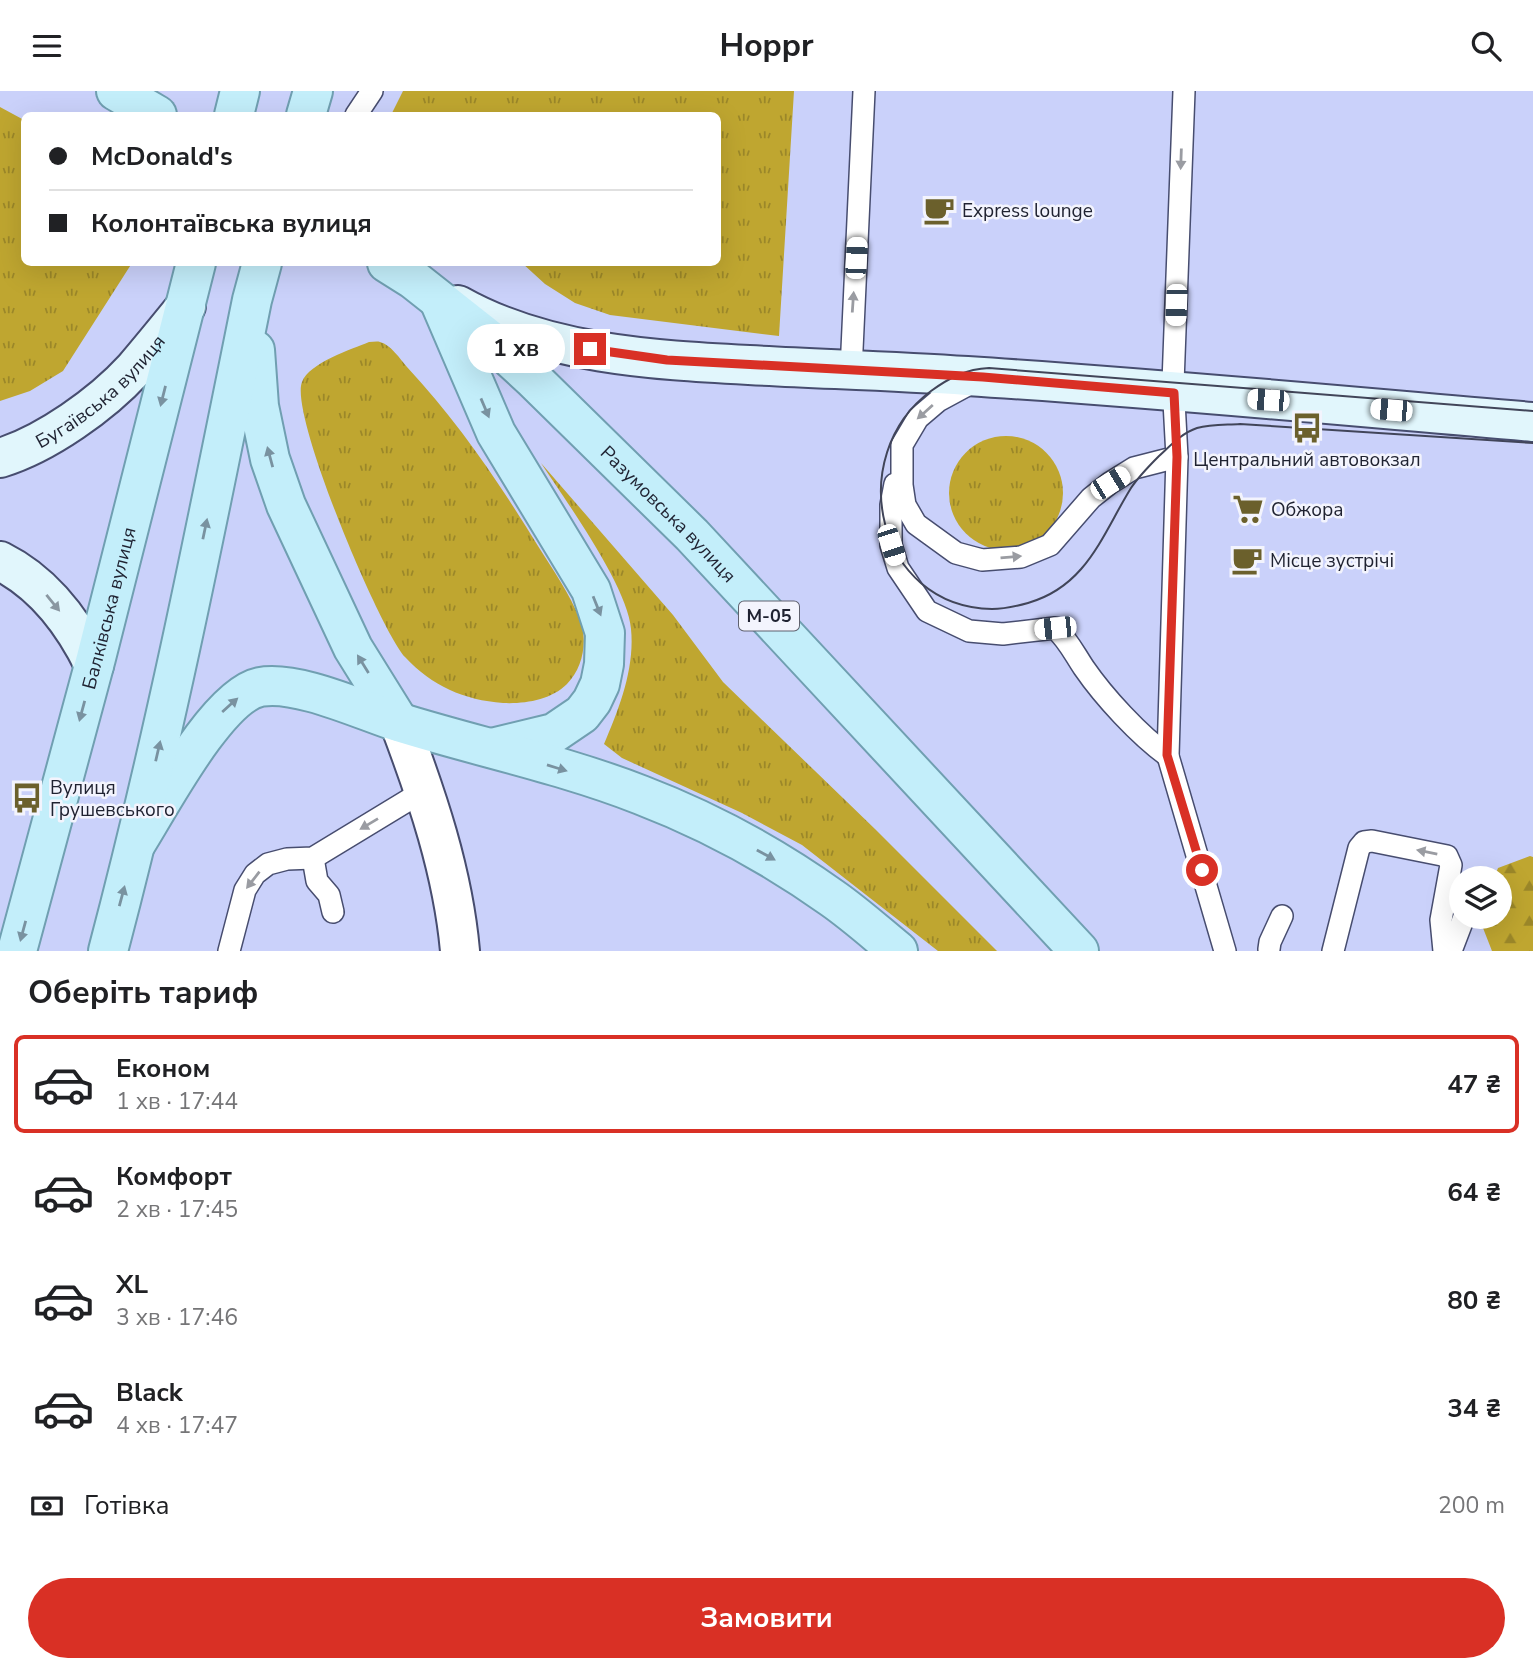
<!DOCTYPE html>
<html lang="uk">
<meta charset="utf-8">
<style>
:root{--surface:#fff;--page:#f6f6f6;--text:#202124;--muted:#757577;--line:#e0e0e0;--accent:#d93025}
body{margin:0;font-family:"Nunito Sans",sans-serif;background:var(--page);color:var(--text);height:100vh;display:flex;flex-direction:column;font-size:26px;white-space:nowrap}
*{box-sizing:border-box;margin:0}
p{font-size:23px;color:var(--muted)}
.icon{flex:none;width:38px;height:38px;fill:none;stroke:currentColor;stroke-width:2;stroke-linecap:round;stroke-linejoin:round}
.map{position:relative;height:860px;overflow:hidden}
.details{display:flex;flex-direction:column;background:var(--surface);flex:1}
.details>*{flex:none}
.banner{position:absolute;left:21px;top:21px;width:700px;height:154px;border-radius:10px;box-shadow:0 7px 28px #0002;display:grid;align-content:center;height:154px;padding:0 28px;background:var(--surface)}
.buttons{position:absolute;left:1449px;top:775px;display:grid;gap:14px}
.buttons a{display:grid;place-items:center;width:63px;height:63px;border-radius:50%;background:var(--surface);box-shadow:0 7px 28px #0002;font-size:35px}
.end{position:absolute;width:32px;height:32px;margin:-16px;border:9px solid #d93025;background:#fff;box-shadow:0 0 0 4px #fff}
.from{border-radius:50%}
.bubble{position:absolute;height:49px;border-radius:24px;background:var(--surface);box-shadow:0 7px 28px #0002;font-size:23px;font-weight:700;line-height:49px;text-align:center}
.car{position:absolute;width:21px;height:42px;margin:-21px -10px;border-radius:9px;box-shadow:0 0 5px 2px #0007;background:linear-gradient(#fff 24%,#345 0 40%,#fff 0 76%,#345 0 86%,#fff 0)}
.banner b{display:flex;align-items:center;gap:24px;height:66px;font-size:26px}
.banner b+b{border-top:2px solid var(--line)}
.banner i{width:18px;height:18px;background:var(--text)}
ul{padding:0;list-style:none}
li{display:flex;align-items:center;gap:21px;height:98px;margin:0 14px 10px;padding:0 14px;border:4px solid transparent;border-radius:10px}
li div{flex:1}
li b{display:block;font-size:26px}
li em{font-style:normal;font-weight:700}
li.active{border-color:var(--accent)}
li>.icon{width:63px;height:63px;stroke-width:1.5}
h2{padding:0 28px;font-size:32px;line-height:84px}
.pay{display:flex;align-items:center;gap:18px;height:77px;padding:0 28px;font-size:26px}
.pay p{margin-inline-start:auto}
.button{display:flex;gap:14px;margin-top:auto;padding:14px 28px}
.button a{flex:1;height:80px;border-radius:42px;background:var(--accent);color:#fff;font-size:28px;font-weight:700;line-height:80px;text-align:center}
header{display:flex;justify-content:space-between;align-items:center;height:91px;padding:0 28px;background:var(--surface);font-size:32px;font-weight:700}
.map>svg:first-child{display:block}
.grass{fill:url(#grass-tufts)}
.forest{fill:url(#forest-firs)}
.lines{fill:none;stroke-linecap:round;stroke-linejoin:round}
.lane-casing{stroke:#474d6f;stroke-width:24}
.street-casing{stroke:#474d6f;stroke-width:42}
.secondary-casing{stroke:#474d6f;stroke-width:42}
.primary-casing{stroke:#709fb1;stroke-width:42}
.lane{stroke:#fff;stroke-width:21}
.street{stroke:#fff;stroke-width:38}
.secondary{stroke:#e1f6fc;stroke-width:38}
.primary{stroke:#c3eefa;stroke-width:38}
.tram{stroke:#414559;stroke-width:2}
.oneway{fill:#9a9ca2}
.oneway2{fill:#7992a0}
.oneway3{fill:#8a97a1}
.route{stroke:#d93025;stroke-width:9}
.labels{text-anchor:middle;stroke-width:5;stroke-linejoin:round;paint-order:stroke}
.shield{fill:#f3f4fd;stroke:#5f616e;stroke-width:2}
.shield-label{font-size:18px;font-weight:bold;fill:#1f2231}
.poi-label{font-size:19px;fill:#1f2231;stroke:#f3f4fd;text-anchor:start}
.street-label{font-size:19px;fill:#1f2231;stroke:#f3f4fd}
</style>
<header><svg class="icon" aria-label="menu" viewBox="0 0 24 24"><path d="M4 6h16M4 12h16M4 18h16"/></svg>Hoppr<svg class="icon" aria-label="search" viewBox="0 0 24 24"><circle cx="10" cy="10" r="6"/><path d="M15 15l6 6"/></svg></header>
<div class="map">
<svg width="1533" height="860" viewBox="0 0 1533 860">
<defs>
<pattern id="grass-tufts" width="24" height="20" patternUnits="userSpaceOnUse" patternTransform="scale(1.75)"><rect width="24" height="20" fill="#bfa630"/><path d="M3 7l-1-3M5 7V3M7 7l1-3M15 17l-1-3M17 17v-4M19 17l1-3" fill="none" stroke="#9b8729"/></pattern>
<pattern id="forest-firs" width="22" height="20" patternUnits="userSpaceOnUse" patternTransform="scale(1.75)"><rect width="22" height="20" fill="#bfa630"/><path d="M5 1l3.5 6h-7zM16 11l3.5 6h-7z" fill="#9b8729"/></pattern>
</defs>
<rect width="100%" height="100%" fill="#cad1fa"/>
<g class="grass">
<polygon points="403,0 794,0 779,245 610,224 575,212 545,193 522,172 718,172 718,24 391,24"/>
<polygon points="0,16 24,29 24,172 132,172 63,280 30,300 0,310"/>
<path d="M 369,251 C 373,251 377,250 380,251 C 391,254 400,268 407,276 C 459,332 498,390 538,455 C 553,479 570,503 580,529 C 588,550 583,577 567,593 C 551,609 525,613 503,612 C 464,609 432,595 405,566 C 379,537 289,323 302,291 C 309,272 352,258 369,251 Z"/>
<circle cx="1006" cy="402" r="57"/>
<path d="M 541,372 L 673,524 L 723,591 L 875,738 L 997,860 L 938,860 L 802,754 L 742,722 L 622,667 L 604,653 C 619,618 635,577 631,538 C 628,496 566,410 541,372 Z"/>
</g>
<polygon class="forest" points="1530,765 1533,766 1533,860 1492,860 1483,837 1485,826 1500,826 1500,788 1494,787 1498,777"/>
<g class="lines">
<g class="lane-casing">
<g id="lane">
<polyline points="1184,0 1173,292 1177,366 1168,665 1225,860"/>
<polyline points="356,24 372,0"/>
<polyline points="851,280 864,0"/>
<polyline points="975,290 938,310 918,327 902,354 902,394 905,414 916,433 956,462 982,469 1021,466 1050,454 1091,407 1110,392 1134,377 1177,366"/>
<path d="M 895,393 L 891,414 L 891,454 L 898,477 L 927,520 L 969,540 L 1003,543 L 1055,537 C 1068,549 1074,562 1084,577 C 1104,606 1139,644 1168,665"/>
<polyline points="313,767 317,790 329,804 333,821"/>
<polyline points="1269,858 1270,851 1282,825"/>
<polyline points="229,860 245,799 255,783 268,773 287,768 313,767 425,699"/>
<polyline points="1333,860 1359,757 1364,751 1372,750 1447,765 1451,774 1441,829 1444,860"/>
<polyline points="1451,860 1464,826"/>
</g>
</g>
<g class="street-casing">
<path id="street" d="M 399,631 C 427,705 453,781 460,860"/>
</g>
<g class="secondary-casing">
<g id="secondary">
<path d="M 458,214 C 545,263 652,269 749,274 C 822,278 895,280 967,285 C 1156,297 1345,315 1533,331"/>
<path id="s1" d="M 0,367 C 46,353 102,313 134,278 C 152,257 169,236 186,215"/>
<path d="M 0,470 C 44,492 73,531 94,574"/>
</g>
</g>
<g class="primary-casing">
<g id="primary">
<polyline points="116,0 157,24"/>
<polyline points="234,24 240,0"/>
<polyline points="306,24 313,0"/>
<path id="s2" d="M 387,172 L 414,189 L 495,253 L 532,287 L 692,444 L 1079,860"/>
<polyline points="441,214 496,342 591,499 605,542 604,573 600,593 592,610 582,623 554,642 492,657"/>
<polyline points="255,259 259,315 270,368 286,414 353,557 399,631"/>
<path d="M 137,751 C 161,713 217,605 260,596 C 297,589 361,619 398,631 C 478,656 562,673 641,704 C 709,730 773,765 832,807 C 855,823 876,842 898,860"/>
<path id="s3" d="M 17,860 L 96,567 L 196,172"/>
<path d="M 108,860 C 165,645 208,427 252,209 L 262,172"/>
</g>
</g>
<use href="#lane" class="lane"/>
<use href="#street" class="street"/>
<use href="#secondary" class="secondary"/>
<use href="#primary" class="primary"/>
<path class="tram" d="M 1533,320 L 989,277 C 966,278 949,287 931,300 C 843,365 876,516 992,518 C 1004,518 1017,515 1028,512 C 1087,495 1102,444 1131,397 C 1139,385 1149,375 1159,365 C 1171,354 1182,342 1197,337 C 1211,333 1226,334 1240,333 L 1533,352"/>
</g>
<defs><path id="oneway-solid" d="M-6-.8H1V-3.2L6.5 0L1 3.2V.8H-6Z" transform="scale(1.75)"/></defs>
<g class="oneway">
<use href="#oneway-solid" transform="translate(1181 68) rotate(92)"/>
<use href="#oneway-solid" transform="translate(853 211) rotate(-86)"/>
<use href="#oneway-solid" transform="translate(925 321) rotate(138)"/>
<use href="#oneway-solid" transform="translate(1011 466) rotate(-5)"/>
<use href="#oneway-solid" transform="translate(369 733) rotate(149)"/>
<use href="#oneway-solid" transform="translate(1427 761) rotate(-169)"/>
<use href="#oneway-solid" transform="translate(253 789) rotate(128)"/>
</g>
<g class="oneway2">
<use href="#oneway-solid" transform="translate(163 305) rotate(104)"/>
<use href="#oneway-solid" transform="translate(485 317) rotate(67)"/>
<use href="#oneway-solid" transform="translate(270 366) rotate(-105)"/>
<use href="#oneway-solid" transform="translate(205 438) rotate(-78)"/>
<use href="#oneway-solid" transform="translate(597 515) rotate(68)"/>
<use href="#oneway-solid" transform="translate(363 573) rotate(-122)"/>
<use href="#oneway-solid" transform="translate(230 614) rotate(-42)"/>
<use href="#oneway-solid" transform="translate(82 620) rotate(105)"/>
<use href="#oneway-solid" transform="translate(158 660) rotate(-77)"/>
<use href="#oneway-solid" transform="translate(557 677) rotate(17)"/>
<use href="#oneway-solid" transform="translate(766 764) rotate(29)"/>
<use href="#oneway-solid" transform="translate(122 805) rotate(-75)"/>
<use href="#oneway-solid" transform="translate(23 840) rotate(105)"/>
</g>
<use class="oneway3" href="#oneway-solid" transform="translate(53 512) rotate(51)"/>
<g class="lines">
<polyline class="route" points="590,258 667,269 983,286 1174,302 1177,366 1167,664 1202,779"/>
</g>
<defs>
<g id="cafe-bare" transform="scale(2.415)"><path d="M-5.5-4.5H6V0H3Q3 3.5 0 3.5H-2.5Q-5.5 3.5-5.5 0ZM3-3.2v2h1.7v-2ZM-6 4.5H4V6H-6Z" fill="#6b602c" stroke="#f3f4fd" stroke-width="2.5" paint-order="stroke"/></g>
<g id="bus-bare" transform="scale(2.415)"><path d="M-5-6H5V4H4V6H2V4H-2V6H-4V4H-5ZM-3.5-4V0h7V-4ZM-3.5 1.2v1.5H-2V1.2ZM2 1.2v1.5H3.5V1.2Z" fill="#6b602c" stroke="#f3f4fd" stroke-width="2.5" paint-order="stroke"/></g>
<g id="supermarket-bare" transform="scale(2.415)"><path d="M-6-5.5h2.5l.6 2H6L4.5 2H-2.5L-4.4-4H-6ZM-1.5 3.2a1.3 1.3 0 1 0 .1 0ZM3 3.2a1.3 1.3 0 1 0 .1 0Z" fill="#6b602c" stroke="#f3f4fd" stroke-width="2.5" paint-order="stroke"/></g>
</defs>
<g fill-rule="evenodd">
<use href="#cafe-bare" x="939" y="119"/>
<use href="#bus-bare" x="1307" y="337"/>
<use href="#supermarket-bare" x="1248" y="418"/>
<use href="#cafe-bare" x="1247" y="469"/>
<use href="#bus-bare" x="27" y="707"/>
</g>
<g class="labels">
<rect class="shield" x="739" y="510.5" width="60" height="29" rx="5"/>
<g class="shield-label">
<text x="769" y="531">М-05</text>
</g>
<g class="poi-label">
<text x="962" y="126">Express lounge</text>
<text x="1307" y="375" text-anchor="middle">Центральний автовокзал</text>
<text x="1271" y="425">Обжора</text>
<text x="1270" y="476">Місце зустрічі</text>
<text x="50" y="703">Вулиця<tspan x="50" dy="22">Грушевського</tspan></text>
</g>
<g class="street-label">
<text dy="7" stroke="none"><textPath href="#s1" startOffset="122">Бугаївська вулиця</textPath></text>
<text dy="7" stroke="none"><textPath href="#s2" startOffset="378">Разумовська вулиця</textPath></text>
<text dy="7" stroke="none"><textPath href="#s3" startOffset="355">Балківська вулиця</textPath></text>
</g>
</g>
</svg>
<div class="buttons">
<a><svg class="icon" aria-label="layers" viewBox="0 0 24 24"><path d="M12 4l9 5-9 5-9-5zM3 14l9 5 9-5"/></svg></a>
</div>
<i class="end from" style="left:1202px;top:779px"></i>
<i class="end" style="left:590px;top:258px"></i>
<div class="bubble" style="left:467px;top:233px;width:98px">1 хв</div>
<i class="car" style="left:856px;top:167px;rotate:3deg"></i>
<i class="car" style="left:1176px;top:214px;rotate:182deg"></i>
<i class="car" style="left:1268px;top:309px;rotate:274deg"></i>
<i class="car" style="left:1391px;top:319px;rotate:275deg"></i>
<i class="car" style="left:1110px;top:392px;rotate:59deg"></i>
<i class="car" style="left:891px;top:454px;rotate:162deg"></i>
<i class="car" style="left:1055px;top:537px;rotate:264deg"></i>
<div class="banner">
<b><i class="from"></i>McDonald's</b>
<b><i></i>Колонтаївська вулиця</b>
</div>
</div>
<section class="details">
<h2>Оберіть тариф</h2>
<ul>
<li class="active"><svg class="icon" aria-label="car" viewBox="0 0 24 24"><path d="M5 17H2v-5l4-1 3-4h7l3 4 3 1v5h-3M9 17h6M6 11h13"/><circle cx="7" cy="17" r="2"/><circle cx="17" cy="17" r="2"/></svg><div><b>Економ</b><p>1 хв · 17:44</p></div><em>47 ₴</em></li>
<li><svg class="icon" aria-label="car" viewBox="0 0 24 24"><path d="M5 17H2v-5l4-1 3-4h7l3 4 3 1v5h-3M9 17h6M6 11h13"/><circle cx="7" cy="17" r="2"/><circle cx="17" cy="17" r="2"/></svg><div><b>Комфорт</b><p>2 хв · 17:45</p></div><em>64 ₴</em></li>
<li><svg class="icon" aria-label="car" viewBox="0 0 24 24"><path d="M5 17H2v-5l4-1 3-4h7l3 4 3 1v5h-3M9 17h6M6 11h13"/><circle cx="7" cy="17" r="2"/><circle cx="17" cy="17" r="2"/></svg><div><b>XL</b><p>3 хв · 17:46</p></div><em>80 ₴</em></li>
<li><svg class="icon" aria-label="car" viewBox="0 0 24 24"><path d="M5 17H2v-5l4-1 3-4h7l3 4 3 1v5h-3M9 17h6M6 11h13"/><circle cx="7" cy="17" r="2"/><circle cx="17" cy="17" r="2"/></svg><div><b>Black</b><p>4 хв · 17:47</p></div><em>34 ₴</em></li>
</ul>
<div class="pay"><svg class="icon" aria-label="cash" viewBox="0 0 24 24"><path d="M3 7h18v10H3z"/><circle cx="12" cy="12" r="2"/></svg>Готівка<p>200 m</p></div>
<div class="button"><a>Замовити</a></div>
</section>
